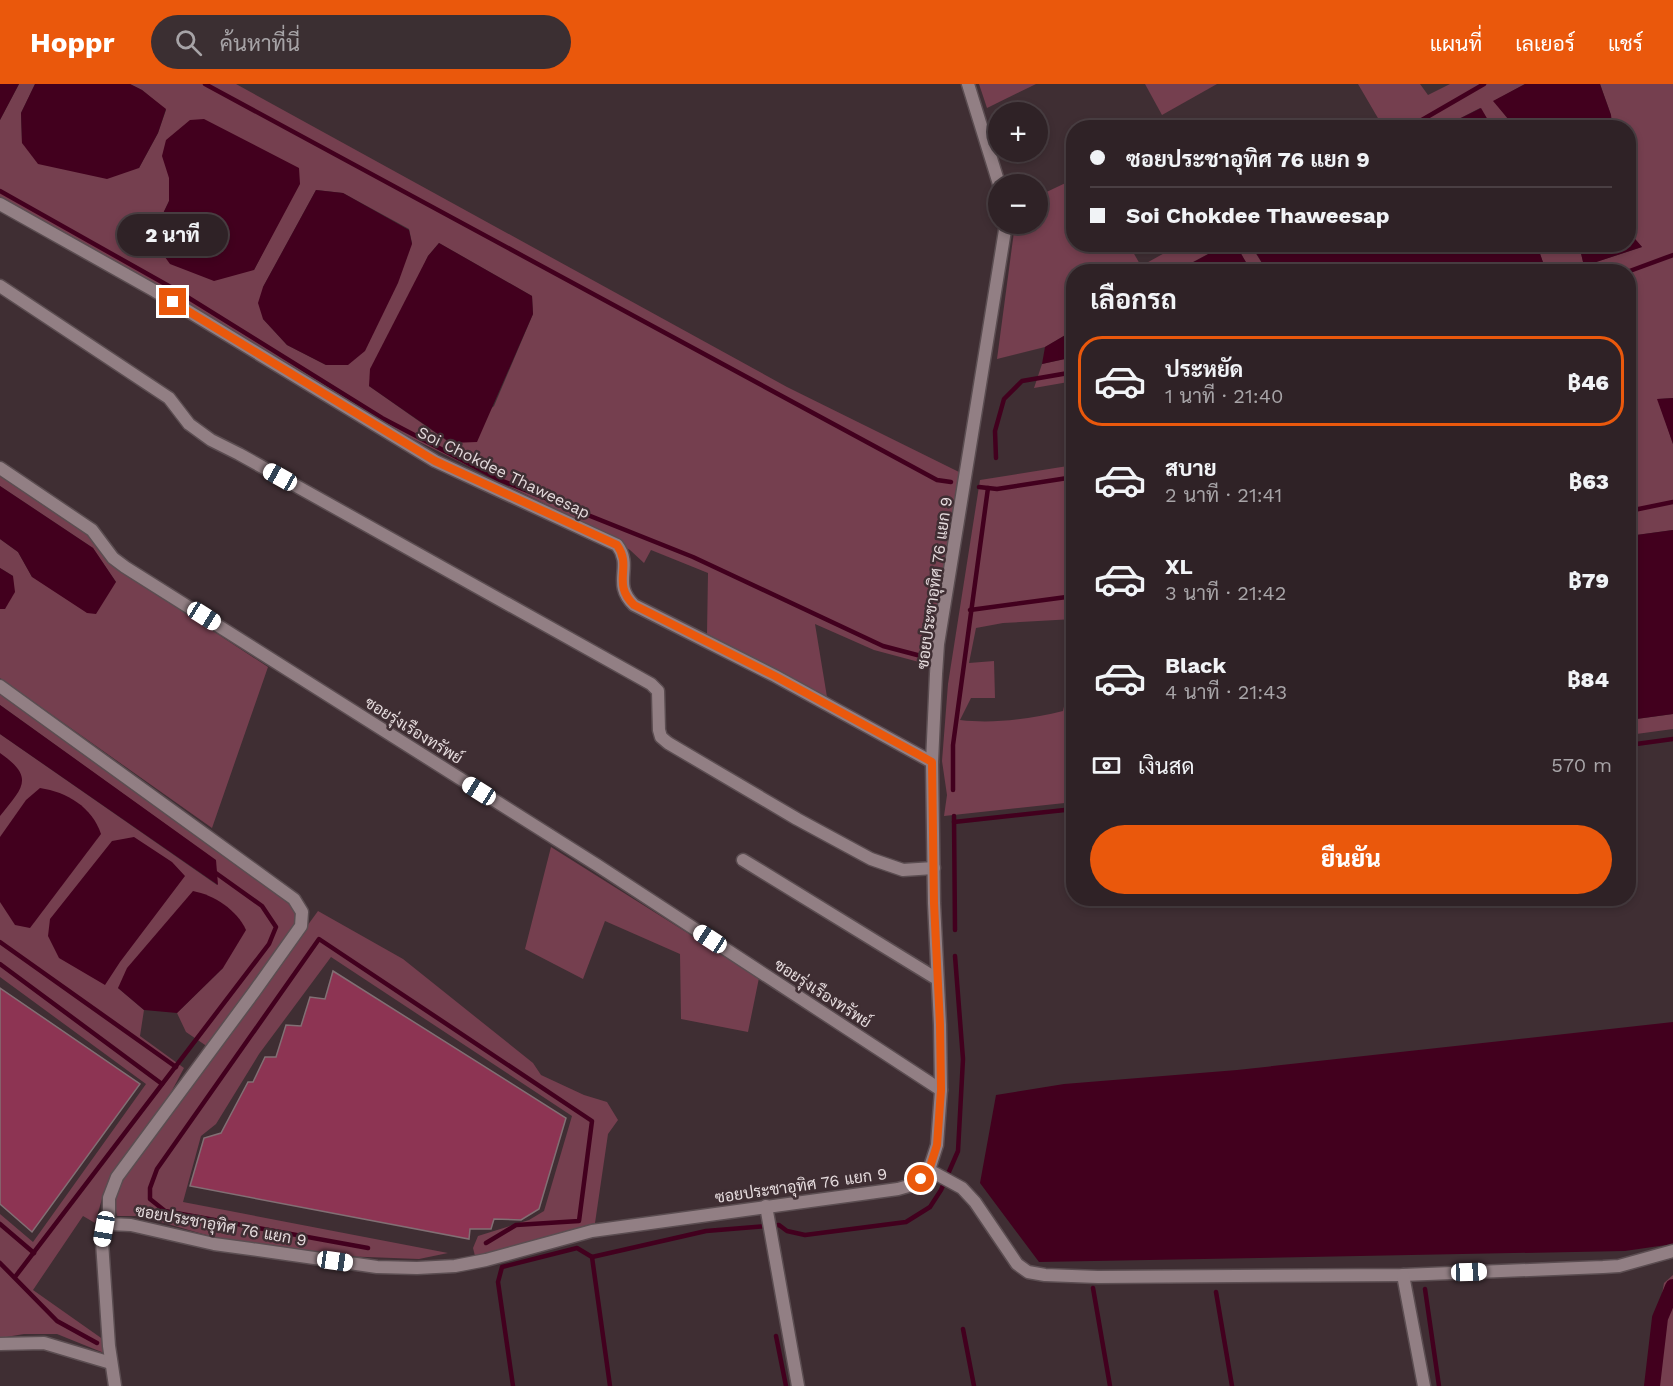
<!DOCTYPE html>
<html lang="th">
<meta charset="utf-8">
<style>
:root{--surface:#2f2226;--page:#3b2f32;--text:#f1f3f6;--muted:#a7a4a7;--line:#4a3f43;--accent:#ea580c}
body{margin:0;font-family:"Work Sans",Sarabun,sans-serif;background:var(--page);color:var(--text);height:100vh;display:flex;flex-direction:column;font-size:22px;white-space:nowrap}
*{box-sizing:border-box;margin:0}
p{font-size:20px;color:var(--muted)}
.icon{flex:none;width:33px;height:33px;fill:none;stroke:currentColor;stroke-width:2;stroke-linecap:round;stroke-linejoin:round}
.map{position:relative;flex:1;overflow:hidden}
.side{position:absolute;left:1066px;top:180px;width:570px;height:642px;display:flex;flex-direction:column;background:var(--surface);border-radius:24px;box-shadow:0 3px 9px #0003,0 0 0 2px var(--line)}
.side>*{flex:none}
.top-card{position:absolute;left:1066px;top:36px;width:570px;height:132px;border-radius:24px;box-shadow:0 3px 9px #0003,0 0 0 2px var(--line);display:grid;align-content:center;height:132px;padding:0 24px;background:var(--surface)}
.tools{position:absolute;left:988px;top:18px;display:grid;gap:12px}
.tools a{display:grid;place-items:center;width:60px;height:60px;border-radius:50%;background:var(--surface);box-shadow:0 3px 9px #0003,0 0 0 2px var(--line);font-size:30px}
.end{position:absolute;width:27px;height:27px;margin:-14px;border:8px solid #ea580c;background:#fff;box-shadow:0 0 0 3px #fff}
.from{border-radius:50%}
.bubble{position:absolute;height:42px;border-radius:21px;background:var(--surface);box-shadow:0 3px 9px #0003,0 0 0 2px var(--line);font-size:20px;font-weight:800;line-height:42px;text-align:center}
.car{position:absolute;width:18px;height:36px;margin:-18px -9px;border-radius:8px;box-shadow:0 0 4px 2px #0007;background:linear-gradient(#fff 24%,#345 0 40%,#fff 0 76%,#345 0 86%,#fff 0)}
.top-card b{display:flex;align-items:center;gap:21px;height:57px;font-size:22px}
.top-card b+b{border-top:2px solid var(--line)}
.top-card i{width:15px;height:15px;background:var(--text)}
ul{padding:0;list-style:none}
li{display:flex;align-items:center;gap:18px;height:90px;margin:0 12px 9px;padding:0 12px;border:3px solid transparent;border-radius:24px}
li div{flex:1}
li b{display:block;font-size:22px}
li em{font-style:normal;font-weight:800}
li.active{border-color:var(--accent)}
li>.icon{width:54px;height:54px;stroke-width:1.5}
h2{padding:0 24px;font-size:27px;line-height:72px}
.pay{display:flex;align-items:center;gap:15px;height:66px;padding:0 24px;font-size:22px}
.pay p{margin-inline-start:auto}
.primary-button{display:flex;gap:12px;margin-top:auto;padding:12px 24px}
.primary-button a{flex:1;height:69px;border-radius:36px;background:var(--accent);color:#fff;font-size:24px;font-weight:800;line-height:69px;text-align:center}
header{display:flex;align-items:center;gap:36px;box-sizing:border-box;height:84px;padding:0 30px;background:var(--accent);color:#fff}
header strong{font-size:28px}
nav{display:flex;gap:33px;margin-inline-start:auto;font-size:21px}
.search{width:420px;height:54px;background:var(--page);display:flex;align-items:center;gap:15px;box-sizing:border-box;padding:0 21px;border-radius:33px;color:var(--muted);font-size:22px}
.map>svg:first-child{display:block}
.green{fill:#753f4f;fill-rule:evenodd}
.water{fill:#42001e}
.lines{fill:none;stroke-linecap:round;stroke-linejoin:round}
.stream{stroke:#42001e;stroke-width:4.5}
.canal{stroke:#42001e;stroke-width:16}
.building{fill:#8d3453;stroke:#826f74;stroke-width:1.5}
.minor-casing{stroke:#5b4d51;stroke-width:15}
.minor{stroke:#927f84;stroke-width:12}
.route{stroke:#ea580c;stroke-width:8}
.labels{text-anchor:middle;stroke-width:5;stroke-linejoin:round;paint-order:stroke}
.street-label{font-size:16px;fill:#e5dbdd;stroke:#3f2e33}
</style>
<header>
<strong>Hoppr</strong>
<div class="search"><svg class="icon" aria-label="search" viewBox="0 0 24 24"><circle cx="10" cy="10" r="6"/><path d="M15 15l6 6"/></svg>ค้นหาที่นี่</div>
<nav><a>แผนที่</a><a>เลเยอร์</a><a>แชร์</a></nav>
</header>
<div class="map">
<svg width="1673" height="1302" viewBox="0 0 1673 1302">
<rect width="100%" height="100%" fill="#3f2e33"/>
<g class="green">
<path d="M 19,0 L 35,0 L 21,29 L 22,59 L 139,84 L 158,49 L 166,26 L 142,6 L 130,0 L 236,0 L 787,303 L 959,388 L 958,422 L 934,582 L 874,566 L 815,540 L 827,613 L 707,550 L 708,489 L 651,466 L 644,479 L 630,466 L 596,445 L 387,342 L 0,116 L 0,36 ZM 169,93 L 273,149 L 254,186 L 159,138 L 169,117 ZM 316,106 L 343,109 L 409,145 L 412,159 L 326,281 L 287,261 L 263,235 L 263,203 ZM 439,159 L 532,212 L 533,230 L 494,322 L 450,359 L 369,302 L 428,172 Z"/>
<polygon points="979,0 1036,0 987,24"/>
<polygon points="1145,0 1217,0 1162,31"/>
<polygon points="1358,0 1420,0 1428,11 1450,0 1525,0 1494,17 1515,44 1492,43 1480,24 1443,43 1378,43 1382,41"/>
<polygon points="1600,0 1673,0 1673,314 1658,315 1673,360 1673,446 1629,452 1629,188 1546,187 1537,161 1579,161 1584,182 1642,163 1629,148 1629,44 1612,43 1611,31"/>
<polygon points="1074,95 1074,160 1129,161 1141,182 1179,161 1225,161 1176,187 1074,188 1074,246 1045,263 997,275 1015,140 1038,140 1038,112"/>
<polygon points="1236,161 1253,161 1253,165 1267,187 1251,187"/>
<polygon points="1074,273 1074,297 1034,304 1042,280"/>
<path d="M 1074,381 L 1074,535 L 1003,539 L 976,544 L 969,579 L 994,577 L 995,614 L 971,614 L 960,636 C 994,640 1030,635 1063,627 L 1071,590 L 1074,590 L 1074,718 L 944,732 L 947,711 L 942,677 L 948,600 L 980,396 Z"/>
<polygon points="0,387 93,451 123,488 268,583 212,744 0,594 0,525 5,525 13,492 0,484 0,455 18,468 32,493 116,498 93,464 0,402"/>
<polygon points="0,607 291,817 297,828 295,842 208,963 186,948 177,929 223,884 118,904 144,926 140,952 184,984 168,1014 104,1108 95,1139 83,1132 33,1206 104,1256 104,1269 57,1250 24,1250 0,1254 0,1130 33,1158 146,1000 0,893 0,650 217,801 215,776 0,621"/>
<polygon points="1673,630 1673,645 1629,651 1629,636"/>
<polygon points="551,763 759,894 748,948 681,935 680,870 605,837 583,895 525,865"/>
<polygon points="318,827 403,875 533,979 541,991 584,1011 607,1018 618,1036 608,1050 595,1139 475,1172 473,1164 478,1152 529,1136 544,1127 572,1032 331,873 259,970 216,1040 201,1052 183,1118 448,1169 419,1175 341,1172 220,1155 140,1132 117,1132 113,1117 116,1105"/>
<polygon points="1673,1191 1673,1302 1646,1302 1664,1199"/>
</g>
<g class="water">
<polygon points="0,0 19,0 0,36"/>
<polygon points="35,0 130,0 142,6 166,25 158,49 139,84 107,95 38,80 22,59 21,29"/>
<polygon points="1525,0 1600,0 1611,31 1612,43 1515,43 1493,17"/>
<polygon points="1481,24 1492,43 1443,43"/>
<polygon points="204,35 299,84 300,100 254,186 214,197 170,180 157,162 159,138 169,117 169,94 162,72 166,56 190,36"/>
<polygon points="316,106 343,109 409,146 412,160 398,199 365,267 348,281 326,281 287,261 263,235 258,219 263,203"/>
<polygon points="1629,148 1642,163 1584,182 1579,161 1629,160"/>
<polygon points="439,159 532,212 533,230 477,358 451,359 369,302 370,285 428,172"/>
<polygon points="1225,161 1236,161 1251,187 1177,187"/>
<polygon points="1253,161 1537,161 1546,187 1267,187 1253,164"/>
<polygon points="1074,246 1074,273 1042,280 1045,263"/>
<polygon points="1673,314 1673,360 1657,315"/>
<polygon points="0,402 93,464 116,498 96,530 87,529 32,493 18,468 0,455"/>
<polygon points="1673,446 1673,630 1629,636 1629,452"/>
<polygon points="0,484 13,492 15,508 5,525 0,525"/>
<polygon points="0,621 216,776 218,801 0,650"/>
<path d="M 0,669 C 36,694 22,704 0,732 Z"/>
<path d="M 40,704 C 67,708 92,723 101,750 L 30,844 L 15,841 L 0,818 L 0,753 L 26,716 Z"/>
<polygon points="134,753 172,778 185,792 120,878 105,901 59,874 48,852 50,835 112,757"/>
<path d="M 193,807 C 214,811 237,826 246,846 L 223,884 L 177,929 L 144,926 L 118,904 L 127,884 Z"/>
<polygon points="1673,938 1673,1160 1625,1167 1039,1178 980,1099 996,1011 1064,1000 1237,986"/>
</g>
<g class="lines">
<g class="stream">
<polyline points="205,0 937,396 951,398"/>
<polyline points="1408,44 1484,0"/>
<polyline points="0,107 176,206 382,334 500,396 693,473 883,562 921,572"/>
<polyline points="1627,188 1673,171"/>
<polyline points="996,374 995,347 1004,315 1022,297 1074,288"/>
<polyline points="979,403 997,405 1074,393"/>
<polyline points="1629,427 1673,418"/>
<polyline points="970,526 1074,512"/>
<polyline points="1629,661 1673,655"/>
<polyline points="953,706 953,661 988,404"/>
<polyline points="954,732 955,846"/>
<polyline points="954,738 1074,725"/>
<polyline points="0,858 176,983"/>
<polyline points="0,880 162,1000"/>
<polyline points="0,1140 34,1169"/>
<polyline points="368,1164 165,1127 150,1115 150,1104 157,1085 319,855 592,1037 579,1137 516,1141 486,1159"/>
<polyline points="592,1173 610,1302"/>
<polyline points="0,1179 57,1237 97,1259"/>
<polyline points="15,1193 269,860 276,843 262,822 213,787"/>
<polyline points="1093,1204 1110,1302"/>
<polyline points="1425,1205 1439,1302"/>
<polyline points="1216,1208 1232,1302"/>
<polyline points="963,1245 974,1302"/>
<polyline points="776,1252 786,1302"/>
<polyline points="513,1302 498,1198 502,1183 577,1164 592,1173 706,1147 779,1141 787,1147 805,1151 906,1138 930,1123 941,1106 958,1067 963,975 955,872"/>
</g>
<polyline class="canal" points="1652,1302 1660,1234 1673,1203"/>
</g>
<g class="building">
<polygon points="333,887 566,1034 539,1125 521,1136 494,1135 491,1145 470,1145 469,1155 190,1102 204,1054 221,1049 248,998 253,998 265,973 276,973 286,941 301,942 310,913 325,915"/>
<polygon points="0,904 140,1000 32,1148 0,1120"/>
</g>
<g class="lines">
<g class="minor-casing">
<g id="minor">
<polyline points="968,0 999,100"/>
<path d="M 0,120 L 155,207 L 435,377 L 617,461 C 634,483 611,499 634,521 L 775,592 L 932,678"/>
<polyline points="0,202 169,314 189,340 211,356 239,370 651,600 658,607 659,646 661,653 668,659 797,735 871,775 903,786 934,784"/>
<polyline points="0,384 92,446 113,474 125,483 597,781 941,1006"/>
<polyline points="0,602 294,815 302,828 301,842 254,908 117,1093 109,1114 109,1140"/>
<polyline points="743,776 937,895"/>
<polyline points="929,1086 962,1104 975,1118 1017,1180 1028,1188 1045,1191 1098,1193 1403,1191 1603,1183 1619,1182 1673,1167"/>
<polyline points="766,1122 798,1302"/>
<polyline points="1403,1191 1424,1302"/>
<polyline points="0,1260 44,1259 111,1279"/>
<polyline points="115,1302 109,1262 102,1158 104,1145 109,1140 131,1141 214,1160 251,1165 377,1183 417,1184 455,1182 486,1176 592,1147 898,1105 912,1101 921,1095 929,1086 937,1061 941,1006 940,941 934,819 932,678 936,590 938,560 1006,140"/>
</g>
</g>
<use href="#minor" class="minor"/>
</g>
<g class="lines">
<path class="route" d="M 173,218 L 435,377 L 617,461 C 633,483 611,499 634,521 L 775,592 L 932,678 L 934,819 L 940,941 L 941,1006 L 937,1061 L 929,1086 L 921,1095"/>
</g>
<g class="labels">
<g class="street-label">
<text transform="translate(504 388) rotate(26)" y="6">Soi Chokdee Thaweesap</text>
<text transform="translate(934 499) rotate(-82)" y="6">ซอยประชาอุทิศ 76 แยก 9</text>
<text transform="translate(414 646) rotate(32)" y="6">ซอยรุ่งเรืองทรัพย์</text>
<text transform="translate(823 909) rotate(33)" y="6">ซอยรุ่งเรืองทรัพย์</text>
<text transform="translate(801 1101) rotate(-8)" y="6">ซอยประชาอุทิศ 76 แยก 9</text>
<text transform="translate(221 1141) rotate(10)" y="6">ซอยประชาอุทิศ 76 แยก 9</text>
</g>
</g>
</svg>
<div class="tools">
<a>+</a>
<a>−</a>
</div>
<i class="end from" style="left:921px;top:1095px"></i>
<i class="end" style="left:173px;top:218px"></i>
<div class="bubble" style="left:117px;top:130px;width:111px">2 นาที</div>
<i class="car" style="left:280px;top:393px;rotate:299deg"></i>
<i class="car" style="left:204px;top:532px;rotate:122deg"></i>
<i class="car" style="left:479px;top:707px;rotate:302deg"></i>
<i class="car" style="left:710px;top:855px;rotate:303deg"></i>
<i class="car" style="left:104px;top:1145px;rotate:190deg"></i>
<i class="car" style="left:335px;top:1177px;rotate:98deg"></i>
<i class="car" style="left:1469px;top:1188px;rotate:88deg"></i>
<div class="top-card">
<b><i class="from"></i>ซอยประชาอุทิศ 76 แยก 9</b>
<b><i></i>Soi Chokdee Thaweesap</b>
</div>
<section class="side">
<h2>เลือกรถ</h2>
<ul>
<li class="active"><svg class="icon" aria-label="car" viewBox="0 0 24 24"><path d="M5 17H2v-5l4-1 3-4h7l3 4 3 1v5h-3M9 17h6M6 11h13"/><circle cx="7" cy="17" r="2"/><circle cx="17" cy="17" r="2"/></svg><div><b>ประหยัด</b><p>1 นาที · 21:40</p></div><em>฿46</em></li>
<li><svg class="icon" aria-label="car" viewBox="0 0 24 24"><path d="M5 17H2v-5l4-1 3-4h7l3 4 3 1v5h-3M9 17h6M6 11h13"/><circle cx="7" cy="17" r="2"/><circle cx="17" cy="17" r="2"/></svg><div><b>สบาย</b><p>2 นาที · 21:41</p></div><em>฿63</em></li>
<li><svg class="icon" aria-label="car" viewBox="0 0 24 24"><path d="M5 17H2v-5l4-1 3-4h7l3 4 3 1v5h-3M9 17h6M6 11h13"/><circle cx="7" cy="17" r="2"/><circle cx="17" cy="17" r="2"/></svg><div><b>XL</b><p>3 นาที · 21:42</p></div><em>฿79</em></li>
<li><svg class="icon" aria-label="car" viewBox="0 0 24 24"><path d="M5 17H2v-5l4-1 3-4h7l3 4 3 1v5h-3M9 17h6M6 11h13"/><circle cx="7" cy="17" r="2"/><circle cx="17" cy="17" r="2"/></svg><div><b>Black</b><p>4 นาที · 21:43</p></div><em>฿84</em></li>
</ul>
<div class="pay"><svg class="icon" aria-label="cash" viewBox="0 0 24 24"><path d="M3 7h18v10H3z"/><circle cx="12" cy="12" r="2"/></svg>เงินสด<p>570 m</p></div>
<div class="primary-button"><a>ยืนยัน</a></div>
</section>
</div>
